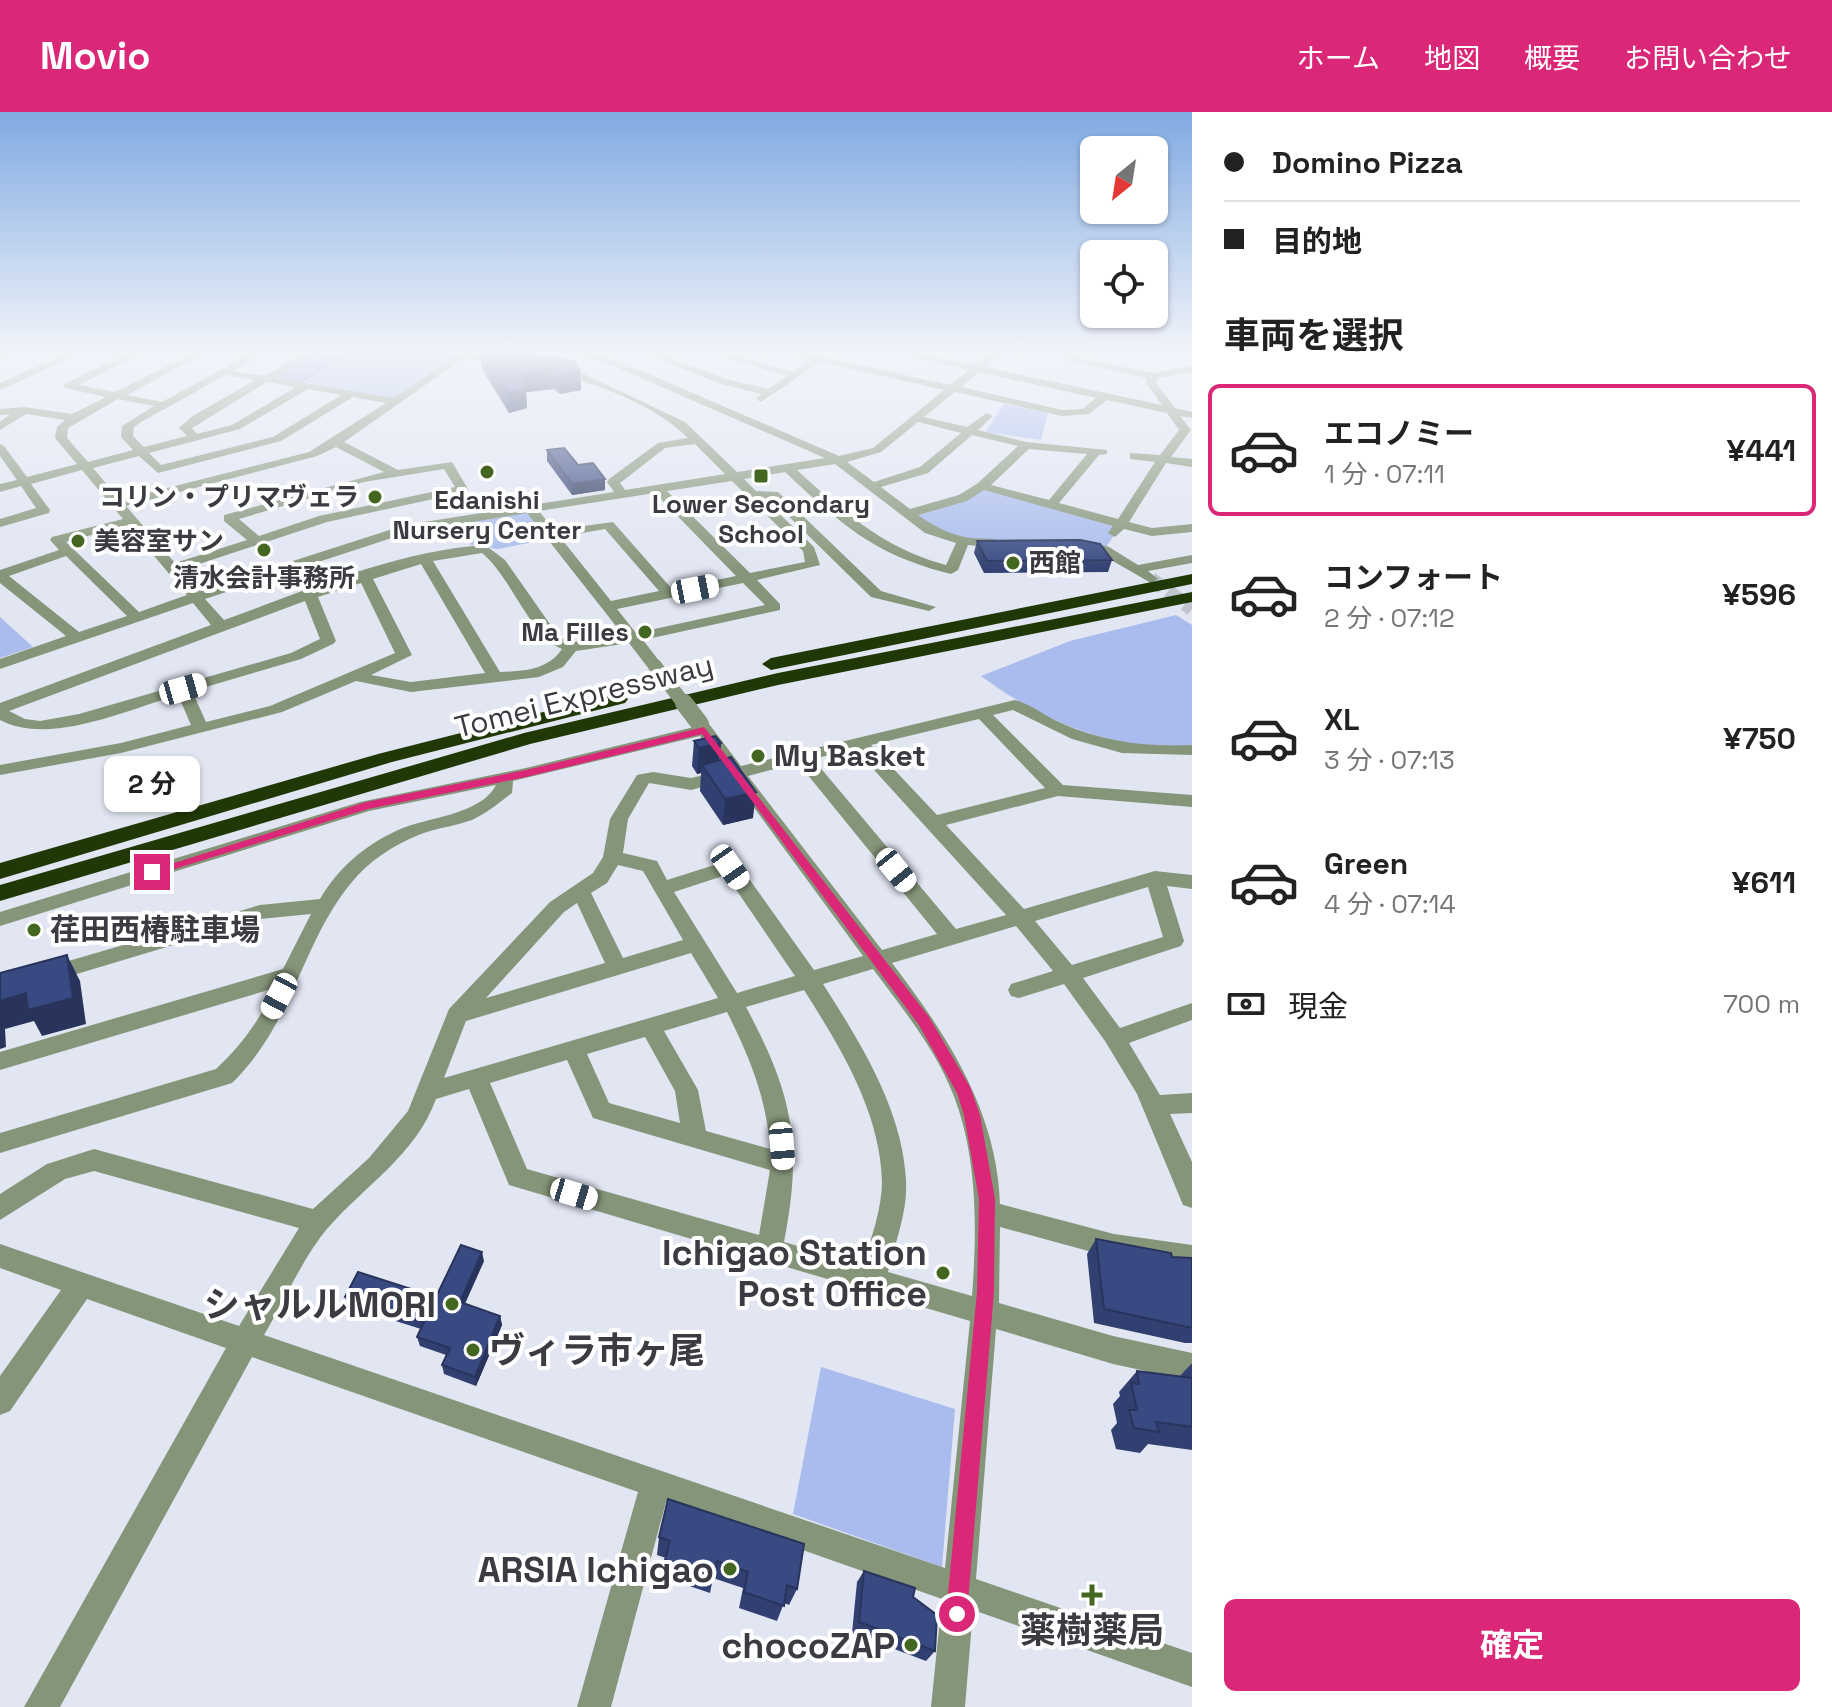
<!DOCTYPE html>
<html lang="ja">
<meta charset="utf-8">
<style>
:root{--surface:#fff;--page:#f6f6f6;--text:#222;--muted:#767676;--line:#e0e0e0;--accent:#db2777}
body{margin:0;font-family:"Space Grotesk","Noto Sans JP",sans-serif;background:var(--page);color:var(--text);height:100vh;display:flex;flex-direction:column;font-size:30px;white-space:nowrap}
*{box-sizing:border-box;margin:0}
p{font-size:26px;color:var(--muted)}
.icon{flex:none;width:44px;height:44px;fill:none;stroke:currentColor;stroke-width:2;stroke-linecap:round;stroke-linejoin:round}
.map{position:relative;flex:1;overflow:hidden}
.drawer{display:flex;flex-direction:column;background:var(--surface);width:640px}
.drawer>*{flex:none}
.banner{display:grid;align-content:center;height:176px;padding:0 32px;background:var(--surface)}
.needle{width:52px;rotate:210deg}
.buttons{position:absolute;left:1080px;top:24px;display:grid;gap:16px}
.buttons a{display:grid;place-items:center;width:88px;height:88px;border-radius:12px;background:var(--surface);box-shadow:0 2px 6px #0004;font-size:40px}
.end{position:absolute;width:36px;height:36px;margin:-18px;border:10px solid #db2777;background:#fff;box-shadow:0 0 0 4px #fff}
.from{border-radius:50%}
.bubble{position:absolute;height:56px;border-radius:12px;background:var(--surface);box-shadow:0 2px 6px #0004;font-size:26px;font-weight:700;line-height:56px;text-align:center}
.car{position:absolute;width:24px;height:48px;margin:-24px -12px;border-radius:10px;box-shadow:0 0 6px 2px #0007;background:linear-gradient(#fff 24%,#345 0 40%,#fff 0 76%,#345 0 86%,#fff 0)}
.banner b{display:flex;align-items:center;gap:28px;height:76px;font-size:30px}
.banner b+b{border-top:2px solid var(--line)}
.banner i{width:20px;height:20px;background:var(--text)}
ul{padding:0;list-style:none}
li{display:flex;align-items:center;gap:24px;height:132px;margin:0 16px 12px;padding:0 16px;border:4px solid transparent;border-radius:12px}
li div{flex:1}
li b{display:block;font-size:30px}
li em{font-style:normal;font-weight:700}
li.current{border-color:var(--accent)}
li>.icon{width:72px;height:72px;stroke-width:1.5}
h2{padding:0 32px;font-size:36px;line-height:96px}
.pay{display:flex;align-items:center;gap:20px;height:88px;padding:0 32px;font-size:30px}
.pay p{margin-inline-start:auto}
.button{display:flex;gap:16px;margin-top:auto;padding:16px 32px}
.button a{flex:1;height:92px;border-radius:12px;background:var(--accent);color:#fff;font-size:32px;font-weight:700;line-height:92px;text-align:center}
header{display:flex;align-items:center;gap:48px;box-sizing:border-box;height:112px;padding:0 40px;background:var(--accent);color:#fff}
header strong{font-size:38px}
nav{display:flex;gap:44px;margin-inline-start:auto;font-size:28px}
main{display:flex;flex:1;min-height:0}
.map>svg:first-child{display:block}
.green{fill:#a9bced}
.water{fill:#849ada;stroke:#6e7eac;stroke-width:2}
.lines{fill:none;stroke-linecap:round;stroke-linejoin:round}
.minor-tunnel{stroke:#c0c4cf;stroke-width:14;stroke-dasharray:14 7;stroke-linecap:butt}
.minor{fill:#859579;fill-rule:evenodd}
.highway{fill:#203806;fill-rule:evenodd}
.minor-bridge-far1{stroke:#859579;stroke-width:14}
.minor-bridge{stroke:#859579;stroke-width:18}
.wall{fill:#314071}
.shaded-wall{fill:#28345c}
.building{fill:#394a83;stroke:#28345c;stroke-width:2}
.route{fill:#db2777}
.poi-dot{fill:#436720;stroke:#fff;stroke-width:3}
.labels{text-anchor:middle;stroke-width:8;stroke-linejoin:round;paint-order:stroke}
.far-poi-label{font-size:26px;font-weight:bold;fill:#3a3c41;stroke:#fff}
.street-label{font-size:30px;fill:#3a3c41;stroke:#fff}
.poi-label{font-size:30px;font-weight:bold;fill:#3a3c41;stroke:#fff;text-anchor:start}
.near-poi-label{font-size:36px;font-weight:bold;fill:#3a3c41;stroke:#fff;text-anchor:end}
</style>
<header>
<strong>Movio</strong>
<nav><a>ホーム</a><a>地図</a><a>概要</a><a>お問い合わせ</a></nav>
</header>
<main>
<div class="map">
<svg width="1192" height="1595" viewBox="0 0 1192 1595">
<rect width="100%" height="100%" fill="#e2e6f3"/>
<g class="green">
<polygon points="354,238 467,238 394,288 300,272"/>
<polygon points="1004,292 1048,301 1041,328 985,320"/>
<polygon points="982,374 1121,413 1104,438 963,429 907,402"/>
<polygon points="526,398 549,427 498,437 471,433 456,410"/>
<path d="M 1176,503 L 1192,513 L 1192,634 C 1114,640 1043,610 981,564 L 1070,529 Z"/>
<polygon points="0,505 33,535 0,546"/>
<polygon points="821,1255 955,1297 942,1455 793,1402"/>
</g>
<polygon class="water" points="322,238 353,239 299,271 274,267"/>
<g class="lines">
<polyline class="minor-tunnel" points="1151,467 1192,497"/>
<g class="minor">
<polygon points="11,238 24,238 0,249 0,242"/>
<path d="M 74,238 L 127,242 L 148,238 L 79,273 L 115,280 L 198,238 L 210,238 L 127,283 L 162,290 L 257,238 L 269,238 L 234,259 L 264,264 L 309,238 L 321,238 L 275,266 L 394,286 L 464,238 L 475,238 L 471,242 L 511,250 L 506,253 L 464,246 L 344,330 L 398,358 L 452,350 L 468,377 L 466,380 L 327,410 L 181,458 L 199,479 L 405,413 L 614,380 L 607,370 L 609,367 L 658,331 L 688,326 C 654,292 596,271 549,260 L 553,255 L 584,262 L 685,310 L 737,360 L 825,346 L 609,252 L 557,238 L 573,238 L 616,248 L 839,344 L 873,336 L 944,278 L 820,250 L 761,290 L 756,287 L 761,282 L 718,271 L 637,238 L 650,238 L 726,267 L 768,277 L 787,264 L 701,238 L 716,238 L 793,260 L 810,248 L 774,238 L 791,238 L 950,273 L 969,258 L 884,238 L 901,238 L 975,253 L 994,238 L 1005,238 L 985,255 L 1162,293 L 1146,271 L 1147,266 L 1068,249 L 1059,242 L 1062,238 L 1072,238 L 1070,241 L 1075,245 L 1153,261 L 1192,254 L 1192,260 L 1158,266 L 1156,271 L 1175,296 L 1192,300 L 1192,306 L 1180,304 L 1191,318 L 1171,345 L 1192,347 L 1192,355 L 1166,351 L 1129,410 L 1152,416 L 1192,412 L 1192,420 L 1152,424 L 1124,417 L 1115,425 L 1108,421 L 1113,414 L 984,378 L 967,389 L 918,403 C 932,413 947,421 964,425 C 978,428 996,424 1008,432 L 1001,436 L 968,433 L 958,458 L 951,462 C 874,443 842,413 785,360 L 744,367 L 756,379 L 778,380 L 881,479 L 936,495 L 929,499 L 871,485 L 771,387 L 764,387 L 814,435 L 820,453 L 757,468 L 780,492 L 780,498 L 643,528 L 663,554 L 661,557 L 649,557 L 629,531 L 576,539 L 563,555 L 539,565 L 411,580 L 356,569 L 282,600 L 121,641 L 0,663 L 0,653 L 121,631 L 191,613 L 178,583 C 127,598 49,634 0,608 L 0,591 L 211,513 L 193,491 L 0,557 L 0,547 L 66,524 L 0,471 L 0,458 L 59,438 L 50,428 L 52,425 L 123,407 L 82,358 L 31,372 L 50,398 L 49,401 L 0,415 L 0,407 L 36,396 L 21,374 L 0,380 L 0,372 L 17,368 L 0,344 L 0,332 L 4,334 L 27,365 L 77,352 L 55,326 L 57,315 L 65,308 L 26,302 L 0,318 L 0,310 L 10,302 L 0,303 L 0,297 L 24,295 L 72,302 L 106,285 L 64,276 L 64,272 L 118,246 L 84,240 L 0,278 L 0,271 ZM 979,260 L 1096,286 L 1082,297 L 1062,298 L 961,275 ZM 226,263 L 255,268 L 191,305 L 179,316 L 187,324 L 144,335 L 133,324 L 134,315 L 141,310 ZM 267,270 L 296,275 L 232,313 L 197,322 L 192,316 ZM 308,277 L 341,283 L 273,325 L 161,353 L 149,341 L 240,317 ZM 955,280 L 1062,304 L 1089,302 L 1107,288 L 1167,301 L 1179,318 L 1160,343 L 1130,341 L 1130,347 L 1155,350 L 1118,407 L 1059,391 L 1099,343 L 1107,342 L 1107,338 L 1026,330 L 978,318 L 993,304 L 987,301 L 967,315 L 924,305 ZM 353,285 L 386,291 L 309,340 L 120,388 L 93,356 L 139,344 L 158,361 L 281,329 ZM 118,287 L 154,294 L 122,314 L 121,325 L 133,338 L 88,350 L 67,326 L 68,316 ZM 918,310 L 961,321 L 920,355 L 874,370 L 847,350 L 881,340 ZM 972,323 L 1018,334 L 978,371 L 959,383 L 910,397 L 881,375 L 928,361 ZM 695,332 L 725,362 L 625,378 L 620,371 L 665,336 ZM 336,335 L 384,360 L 224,403 L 224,409 L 247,428 L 175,451 L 126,394 L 317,344 ZM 1029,337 L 1087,342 L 1049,388 L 991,373 ZM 835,352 L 925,421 L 956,431 L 946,453 C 885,437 843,400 797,358 ZM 444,357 L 455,375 L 319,404 L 259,424 L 239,407 L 364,370 ZM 732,369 L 803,439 L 805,450 L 750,461 L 667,379 ZM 655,381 L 736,464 L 672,477 L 613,410 L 554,418 L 539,399 ZM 527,401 L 623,523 L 573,530 L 559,525 L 505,448 L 485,433 C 396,439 307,478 224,508 L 205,487 L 407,421 ZM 128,413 L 187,483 L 139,500 L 66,430 ZM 605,417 L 659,479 L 611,489 L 560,425 ZM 482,441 C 512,466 529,523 562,537 C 548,558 524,559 500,560 L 433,449 ZM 66,444 L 127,504 L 79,520 L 9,464 ZM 421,452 L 485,561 L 411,570 L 371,563 L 412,543 L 373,467 ZM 361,471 L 395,541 L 270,594 L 206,610 L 192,579 L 301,547 L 333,532 L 336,529 L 318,485 ZM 743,471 L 765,493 L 636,521 L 617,497 ZM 305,489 L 320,527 L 291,541 L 79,602 L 40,609 L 25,607 L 9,599 Z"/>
<polygon points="1081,427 1109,435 1138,453 1192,443 1192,451 1148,459 1158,467 1151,471 1099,441 1076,434 1074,431"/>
<path d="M 1015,588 C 1031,592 1045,604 1061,611 C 1103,630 1146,635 1192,633 L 1192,643 L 1122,641 L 1072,627 L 1013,598 L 993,603 L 1063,673 L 1192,683 L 1192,695 L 1058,684 L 946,713 L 1024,797 L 1155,759 L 1192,763 L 1192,777 L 1167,774 L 1184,829 L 1181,834 L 1083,866 L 1120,916 L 1192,891 L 1192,908 L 1129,931 L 1160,983 L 1192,981 L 1192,1001 L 1170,1002 L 1192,1050 L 1192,1096 L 1183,1093 L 1137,982 L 1105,929 L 1064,872 L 1019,886 L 1011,884 L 1008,878 L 1011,872 L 1053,859 L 1016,814 L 892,851 C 947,923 997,999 1000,1092 L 1114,1122 L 1192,1133 L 1192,1157 L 1114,1146 L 1000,1115 L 999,1191 L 1113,1224 L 1192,1241 L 1192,1269 L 1113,1252 L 996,1217 L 976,1467 L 1192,1541 L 1192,1575 L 973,1498 L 965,1595 L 931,1595 L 942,1487 L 666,1390 L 611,1595 L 577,1595 L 638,1380 L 252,1245 L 60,1595 L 24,1595 L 226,1236 L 87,1187 L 10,1299 L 0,1303 L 0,1264 L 61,1178 L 0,1156 L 0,1132 L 239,1214 L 299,1116 L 94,1059 L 65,1067 L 0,1108 L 0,1082 L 47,1052 L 94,1037 L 313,1097 L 369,1046 L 408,999 L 449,897 L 550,790 L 593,761 L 603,745 L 610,707 L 637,663 L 653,660 L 691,666 L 726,658 L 700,624 L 513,669 L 512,681 C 499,691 487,701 472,708 C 458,713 444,715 430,719 C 404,727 377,743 358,763 C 302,824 296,909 232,971 L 0,1041 L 0,1021 L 216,957 C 242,933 260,907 275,876 L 0,958 L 0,940 L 283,857 L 311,802 L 260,807 L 0,885 L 0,869 L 260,793 L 320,787 C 338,756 365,733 398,718 C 427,705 481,703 496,673 L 369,699 L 0,814 L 0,800 L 360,690 L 526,656 L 694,615 L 694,608 L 706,608 L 741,654 ZM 979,607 L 1045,676 L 937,703 L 871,633 ZM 855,637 L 1006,803 L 956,817 L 813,647 ZM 798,651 L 937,822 L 882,838 L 748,664 ZM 733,667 L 863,844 L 814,858 L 737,750 L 730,748 L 667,768 L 657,749 L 623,741 L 628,707 L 649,671 L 691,678 ZM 618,753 L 643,759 L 683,828 L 623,846 L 591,781 L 607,771 ZM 726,763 L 795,864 L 737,881 L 674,780 ZM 1148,775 L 1163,825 L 1072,853 L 1035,809 ZM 577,791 L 605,851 L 486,886 L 564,800 ZM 691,841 L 718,886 L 444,966 L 466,909 ZM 873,857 C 902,896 935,936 953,982 C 978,1045 977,1118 972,1184 L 888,1160 C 895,1131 908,1099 906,1069 C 903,998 860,930 823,872 ZM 804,878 C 840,935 880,999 882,1069 C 882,1097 871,1126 863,1153 L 784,1130 C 803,1032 793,983 746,895 ZM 727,900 C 749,944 767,987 770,1037 L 706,1019 L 698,978 L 664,919 ZM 645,925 L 675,979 L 680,1011 L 609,991 L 587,942 ZM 567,948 L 593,1006 L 770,1058 L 759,1123 L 527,1057 L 490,971 ZM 469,977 L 509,1073 L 759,1147 L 769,1153 L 773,1151 L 970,1209 L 945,1456 L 264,1223 C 283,1191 304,1144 327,1117 C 365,1073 415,1044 436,987 Z"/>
</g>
<g class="highway">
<polygon points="1192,462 1192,472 771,558 762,552 771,546"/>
<polygon points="1192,480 1192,490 778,573 530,632 0,789 0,773 524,621 778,561"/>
<polygon points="618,581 628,587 625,591 392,650 0,767 0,751 378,642"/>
</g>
<polyline class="minor-bridge-far1" points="655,554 685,593"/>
<polyline class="minor-bridge" points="684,591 700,612"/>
</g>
<g class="wall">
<polygon points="480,238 580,258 581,278 560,282 554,277 526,280 527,296 509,301 482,257"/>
<polygon points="547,338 605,367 605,378 572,383 547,349"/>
<polygon points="977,429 1112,448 1108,460 984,461 974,441"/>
<polygon points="694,629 721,631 719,649 753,706 723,713 700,679 701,661 697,662 692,654"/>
<polygon points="1096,1127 1172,1145 1192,1146 1192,1231 1185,1231 1094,1211 1087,1142"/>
<polygon points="484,1149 465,1192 500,1204 502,1213 476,1274 444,1262 442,1253 446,1243 420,1234 417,1225 421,1217 348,1194 345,1185 436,1185"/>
<polygon points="1191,1252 1192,1252 1192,1338 1148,1332 1140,1341 1116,1337 1111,1318 1117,1311 1113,1292 1120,1284 1119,1280 1137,1259 1180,1264"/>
<polygon points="659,1425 797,1477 789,1493 784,1491 777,1509 739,1496 743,1476 713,1466 710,1481 663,1465 666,1446 657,1443"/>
<polygon points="864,1459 913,1485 935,1539 926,1549 852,1521 857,1470"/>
</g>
<g class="shaded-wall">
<polygon points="553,257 554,277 526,280 527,296 509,301 508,281 522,260"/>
<polygon points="580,258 581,278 560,282 560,262"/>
<polygon points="605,367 605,378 572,383 572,372"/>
<polygon points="721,631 718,657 702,653 701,661 697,662 699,636"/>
<polygon points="756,680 753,706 723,713 725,687"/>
<polygon points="67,843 80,869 86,912 42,924 34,909 5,917 6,935 0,937 0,889 26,881"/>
<polygon points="482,1140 484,1149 461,1199 460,1190"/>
<polygon points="500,1204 502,1213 476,1274 475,1265"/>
</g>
<g class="building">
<polygon points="480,238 552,245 574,250 580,258 560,262 553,257 522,260 526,276 508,281"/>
<polygon points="564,336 578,353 593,351 605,367 572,372 547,338"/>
<polygon points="1080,428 1100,432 1112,448 987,449 977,429"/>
<polygon points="715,624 721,631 699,636 694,629"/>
<polygon points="731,645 756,680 725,687 702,653"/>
<polygon points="67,843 73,886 28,898 26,881 0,889 0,861"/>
<polygon points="1096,1127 1171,1141 1172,1145 1192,1146 1192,1216 1104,1197"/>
<polygon points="461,1133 482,1140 460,1190 500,1204 475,1265 442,1253 450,1236 417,1225 424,1210 345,1185 358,1160 436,1185"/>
<polygon points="1137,1259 1192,1266 1192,1315 1156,1310 1159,1320 1134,1316 1129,1298 1137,1298 1131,1271 1139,1272"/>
<polygon points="668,1387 804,1432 797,1477 787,1473 784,1494 744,1480 748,1460 717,1449 714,1464 665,1448 670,1429 659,1425"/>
<polygon points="864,1459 915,1476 913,1485 937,1503 935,1539 859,1510"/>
</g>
<linearGradient id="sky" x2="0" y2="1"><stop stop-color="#80aae2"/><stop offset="0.52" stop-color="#f2f4fa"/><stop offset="1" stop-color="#f2f4fa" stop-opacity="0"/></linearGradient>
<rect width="1192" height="461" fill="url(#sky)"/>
<polygon class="route" points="704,615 929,905 970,975 980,1003 995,1087 994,1180 967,1502 964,1510 957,1513 949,1510 946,1502 977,1180 979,1087 964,1003 957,981 919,913 702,622 526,665 368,697 152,764 146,760 366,690 526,658"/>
<g class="poi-dot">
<circle cx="487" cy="360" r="8"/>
<rect x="753" y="356" width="16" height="16" rx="4"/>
<circle cx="375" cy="385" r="8"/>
<circle cx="78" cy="429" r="8"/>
<circle cx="264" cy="438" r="8"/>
<circle cx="1013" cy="451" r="8"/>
<circle cx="645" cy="520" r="8"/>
<circle cx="758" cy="644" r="8"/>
<circle cx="34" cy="818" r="8"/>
<circle cx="943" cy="1161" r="8"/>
<circle cx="452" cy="1192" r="8"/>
<circle cx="473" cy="1238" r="8"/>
<circle cx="730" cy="1457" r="8"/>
<path d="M1088 1471h8v8h8v8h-8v8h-8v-8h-8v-8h8z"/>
<circle cx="911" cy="1533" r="8"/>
</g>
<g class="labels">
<g class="far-poi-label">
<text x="359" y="394" text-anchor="end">コリン・プリマヴェラ</text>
<text x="487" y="397">Edanishi<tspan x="487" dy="30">Nursery Center</tspan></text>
<text x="761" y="401">Lower Secondary<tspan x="761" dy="30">School</tspan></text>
<text x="94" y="438" text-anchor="start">美容室サン</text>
<text x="1029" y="460" text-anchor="start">西館</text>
<text x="264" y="475">清水会計事務所</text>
<text x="629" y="529" text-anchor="end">Ma Filles</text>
</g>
<g class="street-label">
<text transform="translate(584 584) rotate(-14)" y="10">Tomei Expressway</text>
</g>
<g class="poi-label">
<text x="774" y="654">My Basket</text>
<text x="50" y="828">荏田西椿駐車場</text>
</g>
<g class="near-poi-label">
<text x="927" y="1153">Ichigao Station<tspan x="927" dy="41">Post Office</tspan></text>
<text x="436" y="1205">シャルルMORI</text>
<text x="489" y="1251" text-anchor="start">ヴィラ市ヶ尾</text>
<text x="714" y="1470">ARSIA Ichigao</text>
<text x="1092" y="1531" text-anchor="middle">薬樹薬局</text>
<text x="895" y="1546">chocoZAP</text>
</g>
</g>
</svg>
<div class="buttons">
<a><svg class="needle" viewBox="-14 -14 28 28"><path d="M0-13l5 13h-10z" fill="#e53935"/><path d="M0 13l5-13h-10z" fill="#767676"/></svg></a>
<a><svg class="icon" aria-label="locate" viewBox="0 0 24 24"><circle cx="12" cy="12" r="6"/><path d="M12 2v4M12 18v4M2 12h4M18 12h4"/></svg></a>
</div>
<i class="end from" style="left:957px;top:1502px"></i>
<i class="end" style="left:152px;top:760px"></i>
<div class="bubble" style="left:104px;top:644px;width:96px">2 分</div>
<i class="car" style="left:695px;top:477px;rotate:79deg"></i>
<i class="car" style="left:183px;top:577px;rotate:74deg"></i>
<i class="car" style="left:730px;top:755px;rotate:145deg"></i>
<i class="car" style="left:896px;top:758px;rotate:141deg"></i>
<i class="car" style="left:279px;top:884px;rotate:208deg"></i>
<i class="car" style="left:782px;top:1034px;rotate:175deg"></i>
<i class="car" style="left:574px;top:1082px;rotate:107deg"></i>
</div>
<section class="drawer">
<div class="banner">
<b><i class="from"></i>Domino Pizza</b>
<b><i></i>目的地</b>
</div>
<h2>車両を選択</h2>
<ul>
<li class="current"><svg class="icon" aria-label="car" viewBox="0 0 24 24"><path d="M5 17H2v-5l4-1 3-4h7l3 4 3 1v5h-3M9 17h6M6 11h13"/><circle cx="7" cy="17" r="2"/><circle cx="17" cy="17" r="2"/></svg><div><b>エコノミー</b><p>1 分 · 07:11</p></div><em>¥441</em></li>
<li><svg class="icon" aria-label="car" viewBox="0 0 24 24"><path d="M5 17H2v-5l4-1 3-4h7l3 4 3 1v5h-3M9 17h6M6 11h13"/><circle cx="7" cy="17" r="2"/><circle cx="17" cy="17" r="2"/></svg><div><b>コンフォート</b><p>2 分 · 07:12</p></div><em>¥596</em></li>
<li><svg class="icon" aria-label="car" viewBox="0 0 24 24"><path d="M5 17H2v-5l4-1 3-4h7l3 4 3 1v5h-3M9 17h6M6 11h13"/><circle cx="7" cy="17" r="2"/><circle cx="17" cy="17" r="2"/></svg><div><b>XL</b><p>3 分 · 07:13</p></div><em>¥750</em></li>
<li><svg class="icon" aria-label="car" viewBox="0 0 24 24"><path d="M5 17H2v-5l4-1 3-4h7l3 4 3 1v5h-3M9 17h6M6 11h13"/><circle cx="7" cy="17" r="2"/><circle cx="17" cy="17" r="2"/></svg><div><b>Green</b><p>4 分 · 07:14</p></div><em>¥611</em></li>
</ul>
<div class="pay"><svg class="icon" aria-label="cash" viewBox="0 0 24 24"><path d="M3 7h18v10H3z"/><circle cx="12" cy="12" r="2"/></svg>現金<p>700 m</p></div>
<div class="button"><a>確定</a></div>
</section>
</main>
